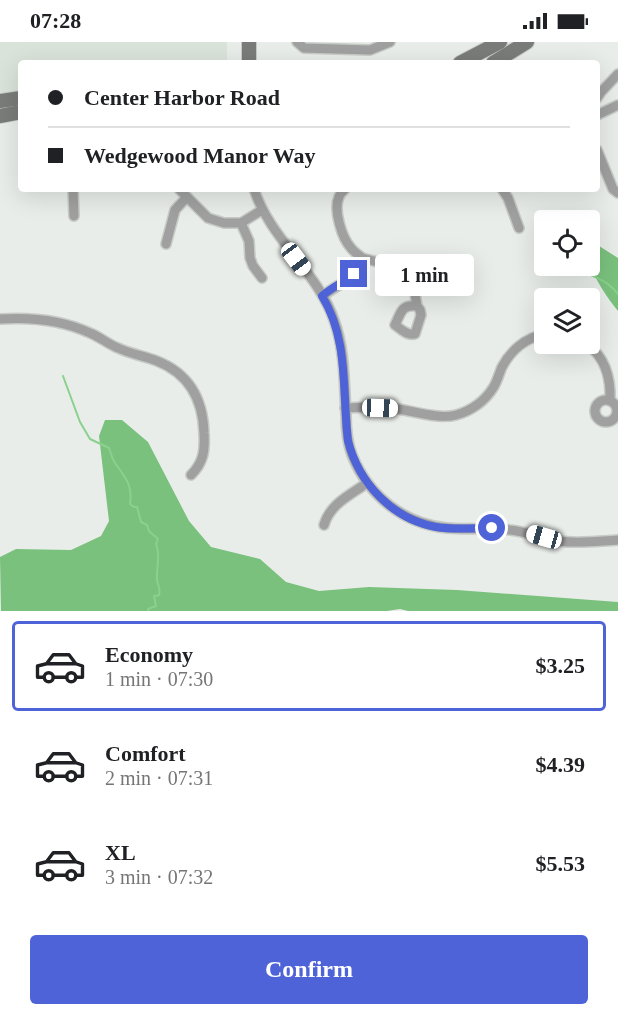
<!DOCTYPE html>
<meta charset="utf-8">
<style>
:root{--surface:#fff;--page:#f2f2f2;--text:#202124;--muted:#757577;--line:#e0e0e0;--accent:#4f63d8}
body{margin:0;font-family:Georgia,serif;background:var(--page);color:var(--text);height:100vh;display:flex;flex-direction:column;font-size:22px;white-space:nowrap}
*{box-sizing:border-box;margin:0}
p{font-size:20px;color:var(--muted)}
.icon{flex:none;width:33px;height:33px;fill:none;stroke:currentColor;stroke-width:2;stroke-linecap:round;stroke-linejoin:round}
.map{position:relative;height:569px;overflow:hidden}
.details{display:flex;flex-direction:column;background:var(--surface);flex:1}
.details>*{flex:none}
.top-card{position:absolute;left:18px;top:18px;width:582px;height:132px;border-radius:6px;box-shadow:0 6px 24px #0002;display:grid;align-content:center;height:132px;padding:0 30px;background:var(--surface)}
.fabs{position:absolute;left:534px;top:168px;display:grid;gap:12px}
.fabs a{display:grid;place-items:center;width:66px;height:66px;border-radius:6px;background:var(--surface);box-shadow:0 6px 24px #0002;font-size:30px}
.end{position:absolute;width:27px;height:27px;margin:-14px;border:8px solid #4f63d8;background:#fff;box-shadow:0 0 0 3px #fff}
.from{border-radius:50%}
.bubble{position:absolute;height:42px;border-radius:6px;background:var(--surface);box-shadow:0 6px 24px #0002;font-size:20px;font-weight:800;line-height:42px;text-align:center}
.car{position:absolute;width:18px;height:36px;margin:-18px -9px;border-radius:8px;box-shadow:0 0 4px 2px #0007;background:linear-gradient(#fff 24%,#345 0 40%,#fff 0 76%,#345 0 86%,#fff 0)}
.top-card b{display:flex;align-items:center;gap:21px;height:57px;font-size:22px}
.top-card b+b{border-top:2px solid var(--line)}
.top-card i{width:15px;height:15px;background:var(--text)}
ul{padding:10px 0 0;list-style:none}
li{display:flex;align-items:center;gap:18px;height:90px;margin:0 12px 9px;padding:0 18px;border:3px solid transparent;border-radius:6px}
li div{flex:1}
li b{display:block;font-size:22px}
li em{font-style:normal;font-weight:800}
li.selected{border-color:var(--accent)}
li>.icon{width:54px;height:54px;stroke-width:1.5}
.button{display:flex;gap:12px;margin-top:auto;padding:12px 30px}
.button a{flex:1;height:69px;border-radius:6px;background:var(--accent);color:#fff;font-size:24px;font-weight:800;line-height:69px;text-align:center}
.status{display:flex;justify-content:space-between;align-items:center;height:42px;padding:0 30px;background:var(--surface);direction:ltr}
.status svg{height:16px;fill:currentColor}
.map>svg:first-child{display:block}
.built{fill:#dae3da}
.forest{fill:#7ac17d}
.lines{fill:none;stroke-linecap:round;stroke-linejoin:round}
.stream{stroke:#8ad18d;stroke-width:2}
.street-casing{stroke:#c7cbc7;stroke-width:12}
.secondary-casing{stroke:#c7cbc7;stroke-width:16}
.street{stroke:#9fa09f;stroke-width:9}
.secondary{stroke:#7a7c7a;stroke-width:14}
.route{stroke:#4f63d8;stroke-width:8}
</style>
<div class="status"><b>07:28</b><svg viewBox="0 0 49 12"><path d="M0 12V9h3v3zM5 12V6h3v6zM10 12V3h3v9zM15 12V0h3v12zM26 1h20v11H26zM47 4h2v5h-2z"/></svg></div>
<div class="map">
<svg width="618" height="569" viewBox="0 0 618 569">
<rect width="100%" height="100%" fill="#e9ede9"/>
<polygon class="built" points="0,0 227,0 227,21 21,21 21,48 0,51"/>
<g class="forest">
<path d="M 596,202 L 618,216 L 618,269 C 609,258 588,229 590,215 C 590,210 593,206 596,202 Z"/>
<polygon points="105,378 122,378 148,400 189,479 211,505 260,517 286,540 319,549 369,545 457,548 618,560 618,569 408,569 400,567 387,569 1,569 0,515 16,507 71,508 101,494 109,479 99,394"/>
</g>
<g class="lines">
<g class="stream">
<path d="M 576,224 C 592,237 605,235 618,252"/>
<path d="M 63,334 L 80,380 L 90,397 L 109,406 C 111,411 112,417 115,421 C 125,435 133,443 130,462 L 134,465 L 137,465 L 141,480 L 147,483 L 149,489 L 158,497 L 156,502 C 161,513 156,526 157,538 C 158,544 161,547 159,553 L 154,554 L 156,564 L 148,567 L 148,569"/>
</g>
<g class="street-casing">
<g id="street">
<polyline points="297,0 304,6 370,8 390,0"/>
<polyline points="597,56 601,50 618,32"/>
<polyline points="597,73 618,63"/>
<polyline points="597,108 613,147 618,151"/>
<polyline points="73,147 74,174"/>
<polyline points="179,147 208,176 224,181 241,181 262,168"/>
<path d="M 254,147 C 270,197 317,229 334,278 C 345,308 344,341 346,372 C 346,385 347,400 352,413 C 368,453 403,482 447,486 C 468,488 489,485 510,488 C 527,490 543,496 559,499 C 579,502 598,499 618,498"/>
<polyline points="502,147 508,156 519,186"/>
<polyline points="241,181 249,199 250,216 253,224 262,236"/>
<polyline points="166,202 175,168 187,155"/>
<path d="M 362,216 L 401,226 L 413,239 L 417,264 L 420,268 L 421,273 L 415,292 C 407,294 401,287 395,283 C 401,271 401,262 417,264"/>
<path d="M 323,254 C 332,246 344,242 352,233 C 356,228 359,222 362,216 C 359,213 354,210 351,206 C 342,196 333,168 339,155 C 339,153 344,148 345,147"/>
<path d="M 0,277 C 31,275 62,278 90,291 C 100,295 108,302 118,306 C 131,312 144,314 157,319 C 190,332 203,358 204,391 C 205,408 204,420 191,433"/>
<path d="M 587,302 C 606,316 611,336 610,359"/>
<circle cx="606" cy="369" r="11"/>
<path d="M 345,366 C 361,365 376,365 392,366 C 410,368 439,378 456,373 C 471,369 485,359 493,346 C 497,340 499,332 502,325 C 511,308 526,296 544,292"/>
<path d="M 324,483 C 330,462 350,453 367,441"/>
</g>
</g>
<g class="secondary-casing">
<g id="secondary">
<polyline points="249,21 249,0"/>
<polyline points="460,21 500,0"/>
<polyline points="493,21 527,0"/>
<polyline points="0,59 21,56"/>
<polyline points="0,74 21,70"/>
</g>
</g>
<use href="#street" class="street"/>
<use href="#secondary" class="secondary"/>
</g>
<g class="lines">
<path class="route" d="M 354,232 C 344,240 332,245 322,254 C 349,298 342,349 348,399 C 359,441 392,477 436,485 C 454,488 474,486 492,486"/>
</g>
</svg>
<div class="fabs">
<a><svg class="icon" aria-label="locate" viewBox="0 0 24 24"><circle cx="12" cy="12" r="6"/><path d="M12 2v4M12 18v4M2 12h4M18 12h4"/></svg></a>
<a><svg class="icon" aria-label="layers" viewBox="0 0 24 24"><path d="M12 4l9 5-9 5-9-5zM3 14l9 5 9-5"/></svg></a>
</div>
<i class="end from" style="left:492px;top:486px"></i>
<i class="end" style="left:354px;top:232px"></i>
<div class="bubble" style="left:375px;top:212px;width:99px">1 min</div>
<i class="car" style="left:296px;top:217px;rotate:143deg"></i>
<i class="car" style="left:380px;top:366px;rotate:92deg"></i>
<i class="car" style="left:544px;top:495px;rotate:286deg"></i>
<div class="top-card">
<b><i class="from"></i>Center Harbor Road</b>
<b><i></i>Wedgewood Manor Way</b>
</div>
</div>
<section class="details">
<ul>
<li class="selected"><svg class="icon" aria-label="car" viewBox="0 0 24 24"><path d="M5 17H2v-5l4-1 3-4h7l3 4 3 1v5h-3M9 17h6M6 11h13"/><circle cx="7" cy="17" r="2"/><circle cx="17" cy="17" r="2"/></svg><div><b>Economy</b><p>1 min · 07:30</p></div><em>$3.25</em></li>
<li><svg class="icon" aria-label="car" viewBox="0 0 24 24"><path d="M5 17H2v-5l4-1 3-4h7l3 4 3 1v5h-3M9 17h6M6 11h13"/><circle cx="7" cy="17" r="2"/><circle cx="17" cy="17" r="2"/></svg><div><b>Comfort</b><p>2 min · 07:31</p></div><em>$4.39</em></li>
<li><svg class="icon" aria-label="car" viewBox="0 0 24 24"><path d="M5 17H2v-5l4-1 3-4h7l3 4 3 1v5h-3M9 17h6M6 11h13"/><circle cx="7" cy="17" r="2"/><circle cx="17" cy="17" r="2"/></svg><div><b>XL</b><p>3 min · 07:32</p></div><em>$5.53</em></li>
</ul>
<div class="button"><a>Confirm</a></div>
</section>
